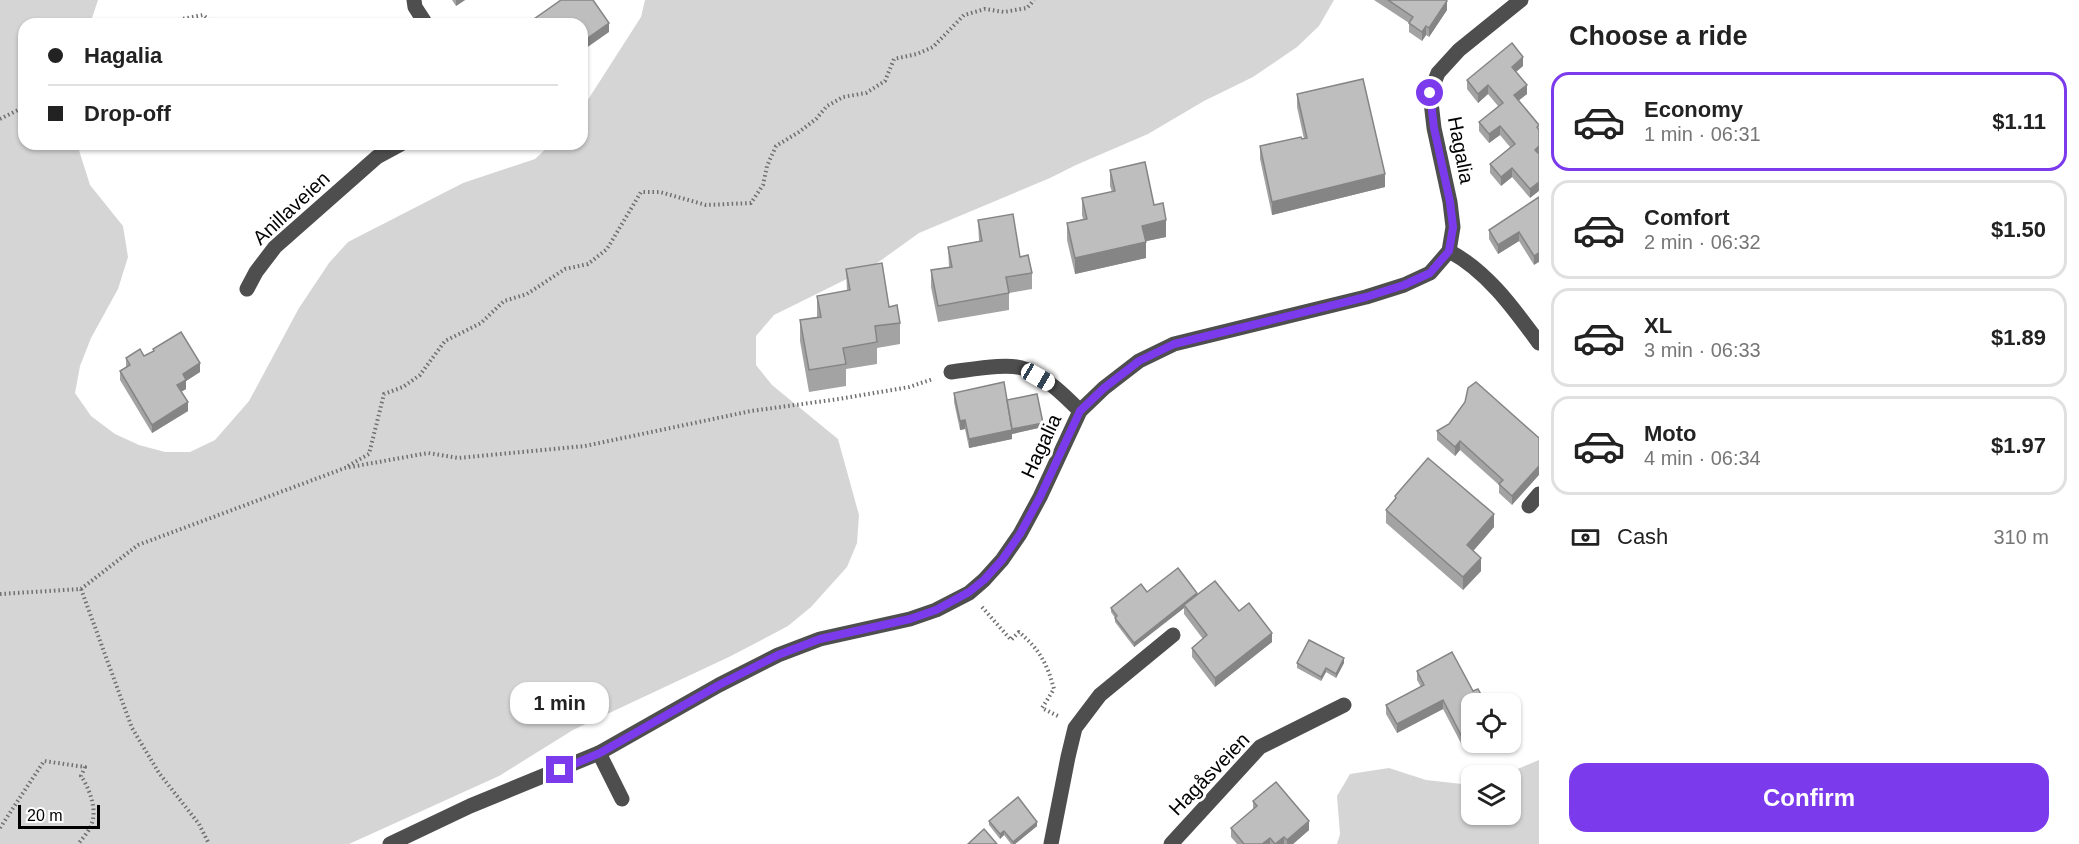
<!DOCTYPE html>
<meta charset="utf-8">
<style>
:root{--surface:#fff;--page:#f2f2f2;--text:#222;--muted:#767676;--line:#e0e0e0;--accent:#7c3aed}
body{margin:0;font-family:Arial,sans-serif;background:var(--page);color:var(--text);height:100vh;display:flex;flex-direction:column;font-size:22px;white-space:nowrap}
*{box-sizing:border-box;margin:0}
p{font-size:20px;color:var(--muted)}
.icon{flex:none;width:33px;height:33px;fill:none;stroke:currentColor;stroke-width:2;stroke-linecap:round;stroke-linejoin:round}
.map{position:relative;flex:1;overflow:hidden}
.side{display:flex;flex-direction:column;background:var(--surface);width:540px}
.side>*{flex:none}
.guide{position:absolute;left:18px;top:18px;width:570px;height:132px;border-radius:18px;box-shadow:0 2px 4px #0004;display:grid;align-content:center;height:132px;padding:0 30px;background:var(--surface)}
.buttons{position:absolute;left:1461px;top:693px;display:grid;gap:12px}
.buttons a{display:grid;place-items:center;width:60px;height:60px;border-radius:12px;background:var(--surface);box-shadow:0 2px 4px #0004;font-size:30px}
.scale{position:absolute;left:18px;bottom:15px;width:82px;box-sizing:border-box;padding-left:6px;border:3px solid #000;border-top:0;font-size:16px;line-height:21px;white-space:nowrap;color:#000;-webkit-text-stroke:4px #fff;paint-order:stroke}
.end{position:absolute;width:27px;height:27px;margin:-14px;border:8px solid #7c3aed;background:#fff;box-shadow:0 0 0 3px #fff}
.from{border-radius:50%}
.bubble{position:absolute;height:42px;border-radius:18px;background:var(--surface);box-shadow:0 2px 4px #0004;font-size:20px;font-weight:600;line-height:42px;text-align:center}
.car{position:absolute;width:18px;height:36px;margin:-18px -9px;border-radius:8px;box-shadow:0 0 4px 2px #0007;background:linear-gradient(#fff 24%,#345 0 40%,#fff 0 76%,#345 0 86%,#fff 0)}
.guide b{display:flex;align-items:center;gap:21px;height:57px;font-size:22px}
.guide b+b{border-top:2px solid var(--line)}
.guide i{width:15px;height:15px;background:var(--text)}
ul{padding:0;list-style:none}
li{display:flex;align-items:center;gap:18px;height:99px;margin:0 12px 9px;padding:0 18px;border:3px solid var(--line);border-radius:18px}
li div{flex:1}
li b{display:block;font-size:22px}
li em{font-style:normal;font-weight:600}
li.on{border-color:var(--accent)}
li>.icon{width:54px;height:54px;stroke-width:1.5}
h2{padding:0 30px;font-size:27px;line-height:72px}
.pay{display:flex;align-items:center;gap:15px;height:66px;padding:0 30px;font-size:22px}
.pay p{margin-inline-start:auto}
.action{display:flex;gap:12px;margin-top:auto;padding:12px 30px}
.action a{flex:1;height:69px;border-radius:18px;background:var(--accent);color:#fff;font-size:24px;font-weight:600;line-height:69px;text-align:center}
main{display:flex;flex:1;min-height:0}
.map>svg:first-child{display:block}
.green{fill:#d5d5d5}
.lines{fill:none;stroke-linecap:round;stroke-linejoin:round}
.path{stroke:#707070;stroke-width:4;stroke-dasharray:1.5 3;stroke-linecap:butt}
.minor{stroke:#4e4e4e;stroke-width:15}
.wall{fill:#a3a3a3}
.shaded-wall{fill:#858585}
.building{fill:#bebebe;stroke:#858585;stroke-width:1.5}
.route{stroke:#7c3aed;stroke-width:8}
.labels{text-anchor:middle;stroke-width:6;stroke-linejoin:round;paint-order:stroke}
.street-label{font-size:20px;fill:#000;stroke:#fff}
</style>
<main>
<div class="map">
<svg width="1539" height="844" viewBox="0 0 1539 844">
<rect width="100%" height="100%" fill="#fff"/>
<g class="green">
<polygon points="0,0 98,0 90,24 24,24 24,144 77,144 90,185 123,226 128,257 118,289 91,338 80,366 75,393 91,416 115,434 139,445 165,452 190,452 215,440 249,401 299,308 329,263 348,242 463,183 535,159 551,144 582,144 582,109 641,17 645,0 1334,0 1319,26 1297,47 1253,77 1204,101 1148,134 1076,165 1050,178 919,233 873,266 774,315 756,336 756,365 772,385 838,439 859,515 857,543 847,567 811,607 788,626 731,656 573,730 499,776 349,844 0,844"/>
<polygon points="1539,760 1539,844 1337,844 1340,834 1337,796 1350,774 1389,768 1426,780 1471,785 1472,814 1510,814 1510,776 1503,775"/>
</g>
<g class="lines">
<g class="path">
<polyline points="176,24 182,19 203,15 214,24"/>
<polyline points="0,119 24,107"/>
<polyline points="348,466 369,454 384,394 403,387 420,375 445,341 481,323 504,301 527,294 565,269 588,264 607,249 641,192 660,192 706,205 751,203 763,185 767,166 776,146 799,132 816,119 827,106 843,97 866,93 885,81 894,59 917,54 933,47 964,15 985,9 1004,12 1027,8 1034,0"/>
<polyline points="81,589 132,728 159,773 199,824 209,844"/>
<polyline points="0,594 81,589 138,545 345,468 428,453 458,458 585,446 751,411 839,399 909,387 933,379"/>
<path d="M 982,607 L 1011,640 L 1019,632 C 1039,649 1047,663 1054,689 L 1042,708 L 1060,717"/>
<path d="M 0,828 L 44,761 L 85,767 L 81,776 C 89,788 97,808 92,823 C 90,830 83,838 78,844"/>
</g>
<g class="minor">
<polyline points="414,0 415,7 426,24"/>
<path d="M 1449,251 C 1488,272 1514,309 1539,343"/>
<polyline points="247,289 256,272 275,247 377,157 401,144"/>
<path d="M 951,372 C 969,370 1009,362 1025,369 C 1047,378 1064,395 1080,411"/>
<polyline points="1529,506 1539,494"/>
<polyline points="599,753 622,799"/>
<polyline points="390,844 470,806 599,753 719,685 778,655 820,639 910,619 936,610 969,593 984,580 1002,560 1020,534 1040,497 1080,411 1104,388 1139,361 1174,344 1366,297 1404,285 1430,273 1449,251 1453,227 1450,202 1434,128 1430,93 1438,73 1459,50 1521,0"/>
<polyline points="1051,844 1068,757 1075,728 1100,695 1173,635"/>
<polyline points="1171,844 1260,747 1344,705"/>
</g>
</g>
<g class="wall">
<polygon points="452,0 465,0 456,6"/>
<polygon points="1374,0 1446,0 1447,10 1429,37 1426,35 1422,41 1409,32 1409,23"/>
<polygon points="1523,66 1516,72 1527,94 1518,101 1539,125 1530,198 1512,177 1501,186 1490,173 1490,164 1510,147 1500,135 1489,143 1479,131 1479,122 1498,106 1488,94 1478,103 1467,89 1467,80"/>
<polygon points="1297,94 1385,187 1272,215 1260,159 1260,146 1304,139 1297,107"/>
<polygon points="192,144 206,144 202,150"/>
<polygon points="209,144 223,144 218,150"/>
<polygon points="1110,170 1154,205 1166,237 1146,241 1146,258 1075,274 1067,240 1067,223 1083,219 1082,215 1082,198 1112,192 1110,186"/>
<polygon points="1539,197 1534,265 1519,241 1498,254 1489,239 1489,230"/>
<polygon points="978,220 1020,257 1032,273 1032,289 1009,293 1009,310 938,322 931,287 931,270 949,267 948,247 979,241"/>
<polygon points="846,269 889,307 900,323 900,344 877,348 877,364 846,369 846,386 809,392 800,341 800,320 817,317 817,296 847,291"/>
<polygon points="153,349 200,372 186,381 186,389 181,392 188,411 152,433 120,380 120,371 126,367 126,358 144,356 153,351"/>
<polygon points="954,393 1007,400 1043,427 1012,434 1012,439 969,448 965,429 960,430 954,402"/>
<polygon points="1437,431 1539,438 1512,505 1499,493 1499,485 1460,450 1455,456 1437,440"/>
<polygon points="1395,496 1494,527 1473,551 1481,571 1463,590 1386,523 1386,510 1395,500"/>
<polygon points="1147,592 1197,595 1239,611 1272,642 1215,687 1192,657 1192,648 1203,639 1184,614 1184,608 1134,647 1115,622 1115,618 1111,612 1111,608"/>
<polygon points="1297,663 1344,663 1336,678 1326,672 1321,681 1297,668"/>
<polygon points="1417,671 1473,691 1485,704 1462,745 1443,709 1397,733 1386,714 1386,705 1421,687 1417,680"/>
<polygon points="1253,801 1309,830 1293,844 1237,844 1231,837 1231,828 1253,810"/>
<polygon points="989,821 1037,826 1015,844 1011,844 1004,835 1000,839 989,825"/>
</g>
<g class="shaded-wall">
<polygon points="456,0 465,0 456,6"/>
<polygon points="1447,1 1447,10 1429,37 1429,28"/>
<polygon points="609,23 609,32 582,51 582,42"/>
<polygon points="1426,26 1426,35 1422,41 1422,32"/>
<polygon points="1523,57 1523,66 1512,75 1512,67"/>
<polygon points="1488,85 1488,94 1478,103 1478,94"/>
<polygon points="1527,85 1527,94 1514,104 1514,95"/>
<polygon points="1500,126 1500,135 1489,143 1489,134"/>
<polygon points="202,144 206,144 202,150"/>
<polygon points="218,144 223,144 218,150"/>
<polygon points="1539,146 1539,155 1535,150"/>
<polygon points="1512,168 1512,177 1501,186 1501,177"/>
<polygon points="1385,174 1385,187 1272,215 1272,202"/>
<polygon points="1539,182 1539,191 1530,198 1530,189"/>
<polygon points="1166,220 1166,237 1142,242 1142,226"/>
<polygon points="1519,232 1519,241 1498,254 1498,245"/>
<polygon points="1146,242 1146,258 1075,274 1075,258"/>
<polygon points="1539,253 1539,262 1534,265 1534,256"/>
<polygon points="200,363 200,372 186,381 186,389 177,394 177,385 183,374"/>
<polygon points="188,402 188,411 152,433 152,425"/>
<polygon points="965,420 965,429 960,430 960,421"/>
<polygon points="1043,423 1043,427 1012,434 1012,439 969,448 969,439"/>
<polygon points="1460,441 1460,450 1455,456 1455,447"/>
<polygon points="1539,466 1539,475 1512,505 1512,496"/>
<polygon points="1494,514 1494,527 1467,558 1467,545"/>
<polygon points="1481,558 1481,571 1463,590 1463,577"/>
<polygon points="1197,593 1197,598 1184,605 1184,608 1134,647 1134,643"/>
<polygon points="1272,633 1272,642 1215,687 1215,678"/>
<polygon points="1344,658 1344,663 1336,678 1336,674"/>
<polygon points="1326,668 1326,672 1321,681 1321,677"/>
<polygon points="1443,700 1443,709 1397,733 1397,724"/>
<polygon points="1472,732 1472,740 1462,745 1462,737"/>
<polygon points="1309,821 1309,830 1293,844 1287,844 1287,840"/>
<polygon points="1037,822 1037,826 1015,844 1013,844 1013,842"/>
<polygon points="1004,831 1004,835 1000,839 1000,834"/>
<polygon points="1284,837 1284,844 1276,844"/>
<polygon points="1270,838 1270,844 1262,844"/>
</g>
<g class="building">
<polygon points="561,0 593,0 609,23 582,42 582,24 537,24 534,19"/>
<polygon points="1388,0 1446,0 1447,1 1429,28 1426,26 1422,32 1409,23 1413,17"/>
<polygon points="1512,43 1523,57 1512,67 1527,85 1514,95 1539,125 1537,127 1539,130 1539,146 1535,150 1539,154 1539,182 1530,189 1512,168 1501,177 1490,164 1515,144 1500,126 1489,134 1479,122 1503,103 1488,85 1478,94 1467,80"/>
<polygon points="1363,79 1385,174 1272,202 1260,146 1301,137 1302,139 1307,138 1297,94"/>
<polygon points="1145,162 1154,205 1163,203 1166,220 1142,226 1146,242 1075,258 1067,223 1087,219 1082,198 1115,191 1110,170"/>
<polygon points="1539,197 1539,253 1534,256 1519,232 1498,245 1489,230"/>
<polygon points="1013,214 1020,257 1028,255 1032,273 1006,277 1009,293 938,306 931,270 952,267 948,247 982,241 978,220"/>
<polygon points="882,263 889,307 897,305 900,323 875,326 877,342 843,348 846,364 809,370 800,320 821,317 817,296 850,290 846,269"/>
<polygon points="181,332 200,363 183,374 186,380 177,385 188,402 152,425 120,371 130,365 126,358 140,349 144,356 154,351 153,349"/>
<polygon points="1004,382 1012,430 969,439 965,420 960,421 954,393"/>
<polygon points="1476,382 1539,438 1539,466 1512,496 1499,484 1503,480 1460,441 1455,447 1437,431 1449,424 1465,402 1468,388"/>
<polygon points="1037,394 1043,423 1012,429 1007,400"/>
<polygon points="1428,458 1494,514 1467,545 1481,558 1463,577 1386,510 1396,498 1395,496"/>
<polygon points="1178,568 1197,593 1134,643 1115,618 1117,616 1111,608 1141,584 1147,592"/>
<polygon points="1215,581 1239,611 1249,603 1272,633 1215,678 1192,648 1207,635 1184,605"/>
<polygon points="1309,640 1344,658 1336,674 1326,668 1321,677 1297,663"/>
<polygon points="1452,652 1473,691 1478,689 1485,702 1482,704 1472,704 1472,732 1462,737 1443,700 1397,724 1386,705 1424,685 1417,671"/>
<polygon points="1276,782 1309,821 1287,840 1284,837 1275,844 1270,838 1262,844 1244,844 1231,828 1257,806 1253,801"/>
<polygon points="1018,797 1037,822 1013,842 1004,831 1000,834 989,821"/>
<polygon points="984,829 997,844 968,844"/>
</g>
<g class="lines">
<polyline class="route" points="560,770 600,753 719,685 778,655 820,639 910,619 936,610 969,592 984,580 1002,560 1020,534 1040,497 1080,411 1104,388 1139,361 1174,344 1366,297 1404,285 1430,273 1449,251 1453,227 1450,202 1434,128 1430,93"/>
</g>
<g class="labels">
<g class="street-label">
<text transform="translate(1461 150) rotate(79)" y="7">Hagalia</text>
<text transform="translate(291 208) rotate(-43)" y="7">Anillaveien</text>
<text transform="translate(1041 446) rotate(-65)" y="7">Hagalia</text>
<text transform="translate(1209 774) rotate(-46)" y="7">Hagåsveien</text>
</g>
</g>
</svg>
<div class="buttons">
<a><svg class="icon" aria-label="locate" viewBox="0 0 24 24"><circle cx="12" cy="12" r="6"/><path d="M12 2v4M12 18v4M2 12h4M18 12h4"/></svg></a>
<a><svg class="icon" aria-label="layers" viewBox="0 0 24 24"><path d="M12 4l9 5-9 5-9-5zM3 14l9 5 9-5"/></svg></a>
</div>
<div class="scale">20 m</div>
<i class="end from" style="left:1430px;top:93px"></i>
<i class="end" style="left:560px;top:770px"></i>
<div class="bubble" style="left:510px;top:682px;width:99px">1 min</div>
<i class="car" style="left:1038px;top:377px;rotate:120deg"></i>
<div class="guide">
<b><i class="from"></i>Hagalia</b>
<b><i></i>Drop-off</b>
</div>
</div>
<section class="side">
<h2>Choose a ride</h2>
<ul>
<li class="on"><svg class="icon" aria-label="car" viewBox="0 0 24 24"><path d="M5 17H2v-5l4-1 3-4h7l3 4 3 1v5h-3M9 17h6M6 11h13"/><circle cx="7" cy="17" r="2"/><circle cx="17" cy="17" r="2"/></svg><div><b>Economy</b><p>1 min · 06:31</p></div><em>$1.11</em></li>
<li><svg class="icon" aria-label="car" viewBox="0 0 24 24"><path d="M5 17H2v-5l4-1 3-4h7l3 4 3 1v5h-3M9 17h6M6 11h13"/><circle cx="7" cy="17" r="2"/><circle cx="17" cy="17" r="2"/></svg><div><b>Comfort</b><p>2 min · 06:32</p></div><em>$1.50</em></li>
<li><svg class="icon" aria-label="car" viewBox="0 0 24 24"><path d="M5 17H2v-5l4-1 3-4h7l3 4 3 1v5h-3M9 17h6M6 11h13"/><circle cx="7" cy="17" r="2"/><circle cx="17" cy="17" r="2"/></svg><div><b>XL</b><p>3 min · 06:33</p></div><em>$1.89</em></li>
<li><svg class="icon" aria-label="car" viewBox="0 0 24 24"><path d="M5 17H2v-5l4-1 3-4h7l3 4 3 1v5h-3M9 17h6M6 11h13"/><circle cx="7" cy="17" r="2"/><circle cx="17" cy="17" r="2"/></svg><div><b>Moto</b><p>4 min · 06:34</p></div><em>$1.97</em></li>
</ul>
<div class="pay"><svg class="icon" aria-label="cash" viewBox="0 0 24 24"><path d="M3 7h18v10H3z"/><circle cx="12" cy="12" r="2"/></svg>Cash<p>310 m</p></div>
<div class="action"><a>Confirm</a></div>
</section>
</main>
